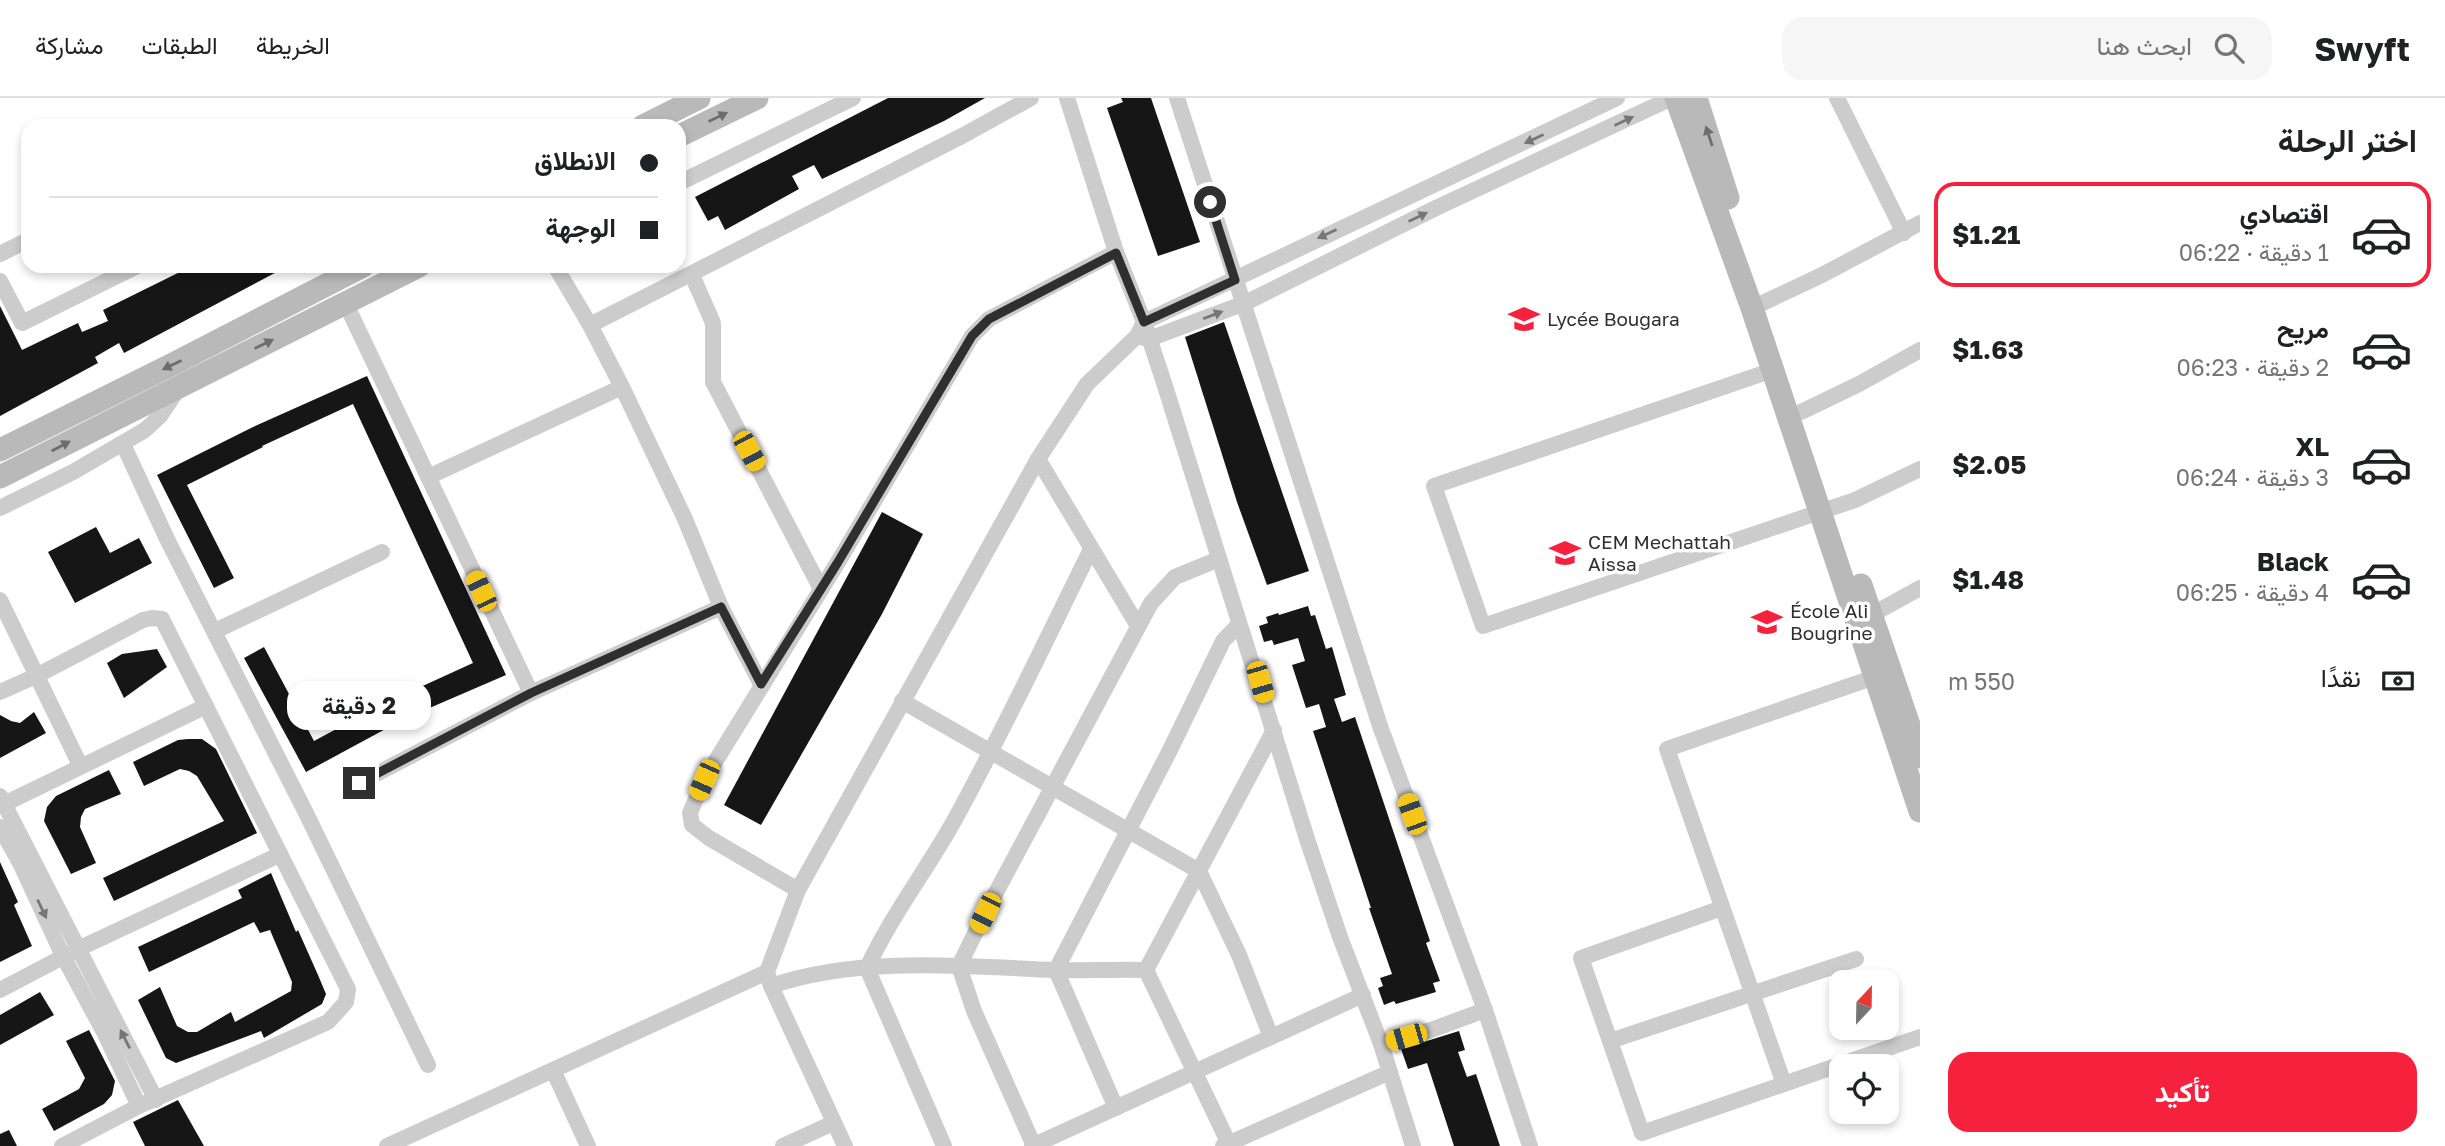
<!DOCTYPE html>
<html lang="ar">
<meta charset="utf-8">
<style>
:root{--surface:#fff;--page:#f6f6f6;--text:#202124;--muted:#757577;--line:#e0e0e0;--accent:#f6213d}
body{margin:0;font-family:"Golos Text",Vazirmatn,sans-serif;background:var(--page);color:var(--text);direction:rtl;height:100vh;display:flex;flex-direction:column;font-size:26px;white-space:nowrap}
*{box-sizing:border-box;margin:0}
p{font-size:23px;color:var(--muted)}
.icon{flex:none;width:38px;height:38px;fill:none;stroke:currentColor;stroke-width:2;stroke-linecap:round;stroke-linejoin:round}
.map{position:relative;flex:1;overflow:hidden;direction:ltr}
.side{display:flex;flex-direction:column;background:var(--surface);width:525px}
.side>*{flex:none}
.hud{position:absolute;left:21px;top:21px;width:665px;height:154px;border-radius:21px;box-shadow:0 4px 10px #0003;direction:rtl;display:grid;align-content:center;height:154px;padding:0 28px;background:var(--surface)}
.needle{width:46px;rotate:22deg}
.controls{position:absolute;left:1829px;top:872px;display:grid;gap:14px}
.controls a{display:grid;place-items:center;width:70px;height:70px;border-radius:14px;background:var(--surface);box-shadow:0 4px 10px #0003;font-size:35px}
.end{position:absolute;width:32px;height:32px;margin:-16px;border:9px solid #2f2f2f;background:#fff;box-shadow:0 0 0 4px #fff}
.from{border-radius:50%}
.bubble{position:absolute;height:49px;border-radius:21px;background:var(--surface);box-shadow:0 4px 10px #0003;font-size:23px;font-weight:700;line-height:49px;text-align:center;direction:rtl}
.car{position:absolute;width:21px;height:42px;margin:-21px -10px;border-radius:9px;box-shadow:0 0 5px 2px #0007;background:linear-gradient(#f5c518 24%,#345 0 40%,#f5c518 0 76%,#345 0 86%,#f5c518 0)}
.hud b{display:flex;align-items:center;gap:24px;height:66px;font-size:26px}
.hud b+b{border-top:2px solid var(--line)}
.hud i{width:18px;height:18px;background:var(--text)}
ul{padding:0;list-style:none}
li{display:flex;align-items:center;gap:21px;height:105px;margin:0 14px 10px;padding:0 14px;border:4px solid transparent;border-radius:21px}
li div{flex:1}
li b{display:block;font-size:26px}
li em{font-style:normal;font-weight:700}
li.active{border-color:var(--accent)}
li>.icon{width:63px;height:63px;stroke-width:1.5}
h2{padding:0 28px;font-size:32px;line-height:84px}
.pay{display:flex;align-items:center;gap:18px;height:77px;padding:0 28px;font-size:26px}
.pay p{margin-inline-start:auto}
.cta{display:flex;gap:14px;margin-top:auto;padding:14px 28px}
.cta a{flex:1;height:80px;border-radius:21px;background:var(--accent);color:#fff;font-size:28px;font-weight:700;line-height:80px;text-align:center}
header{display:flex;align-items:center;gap:42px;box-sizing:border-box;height:98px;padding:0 35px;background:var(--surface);border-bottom:2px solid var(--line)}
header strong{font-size:33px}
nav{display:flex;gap:38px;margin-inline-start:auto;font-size:24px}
.search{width:490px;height:63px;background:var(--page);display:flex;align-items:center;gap:18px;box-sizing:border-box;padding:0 24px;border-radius:21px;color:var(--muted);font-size:26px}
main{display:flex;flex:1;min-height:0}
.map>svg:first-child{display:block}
.building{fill:#161616}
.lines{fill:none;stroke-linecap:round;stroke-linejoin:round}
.minor{stroke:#ccc;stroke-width:16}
.secondary{stroke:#b9b9b9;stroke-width:23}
.oneway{fill:#6d6d6d}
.oneway2{fill:#767676}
.route{stroke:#2f2f2f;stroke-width:9}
.labels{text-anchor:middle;stroke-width:7;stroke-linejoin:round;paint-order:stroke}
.poi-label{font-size:19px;fill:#2f2f2f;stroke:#fff;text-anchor:start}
</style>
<header>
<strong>Swyft</strong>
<div class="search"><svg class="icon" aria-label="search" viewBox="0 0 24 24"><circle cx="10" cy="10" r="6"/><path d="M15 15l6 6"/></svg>ابحث هنا</div>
<nav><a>الخريطة</a><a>الطبقات</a><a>مشاركة</a></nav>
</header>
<main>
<section class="side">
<h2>اختر الرحلة</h2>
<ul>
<li class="active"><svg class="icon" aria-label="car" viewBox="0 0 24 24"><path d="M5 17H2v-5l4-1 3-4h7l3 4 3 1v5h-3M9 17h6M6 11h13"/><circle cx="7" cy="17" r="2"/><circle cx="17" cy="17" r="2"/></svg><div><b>اقتصادي</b><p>1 دقيقة · 06:22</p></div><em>$1.21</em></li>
<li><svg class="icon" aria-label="car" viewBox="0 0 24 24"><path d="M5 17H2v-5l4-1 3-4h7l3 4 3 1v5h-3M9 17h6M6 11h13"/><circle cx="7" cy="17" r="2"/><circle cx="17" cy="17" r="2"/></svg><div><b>مريح</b><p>2 دقيقة · 06:23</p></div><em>$1.63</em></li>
<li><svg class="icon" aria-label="car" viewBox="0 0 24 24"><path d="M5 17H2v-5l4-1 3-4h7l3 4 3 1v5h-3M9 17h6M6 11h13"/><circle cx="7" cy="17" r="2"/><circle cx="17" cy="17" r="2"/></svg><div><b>XL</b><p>3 دقيقة · 06:24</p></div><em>$2.05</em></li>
<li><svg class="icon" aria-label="car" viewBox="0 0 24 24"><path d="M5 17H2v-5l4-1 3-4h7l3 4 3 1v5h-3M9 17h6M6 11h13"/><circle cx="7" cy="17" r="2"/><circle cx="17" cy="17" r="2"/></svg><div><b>Black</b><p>4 دقيقة · 06:25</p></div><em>$1.48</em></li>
</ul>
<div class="pay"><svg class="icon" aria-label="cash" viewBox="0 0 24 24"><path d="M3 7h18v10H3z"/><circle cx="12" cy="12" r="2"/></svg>نقدًا<p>550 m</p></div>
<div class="cta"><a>تأكيد</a></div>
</section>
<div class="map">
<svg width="1920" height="1048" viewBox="0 0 1920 1048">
<rect width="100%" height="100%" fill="#fff"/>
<g class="building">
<polygon points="888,0 985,0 944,23 822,81 814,67 792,78 799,91 725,132 718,118 708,123 695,99"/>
<polygon points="1121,0 1151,0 1200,144 1158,158 1107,10 1123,4"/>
<polygon points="192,168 288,168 124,255 119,245 95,259 98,265 0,318 0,208 22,252 78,225 82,234 108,223 103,212"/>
<polygon points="1224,224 1309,473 1267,487 1237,404 1185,239"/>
<polygon points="367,278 506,577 404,621 306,674 244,560 264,549 314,643 381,607 473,565 353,306 262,348 263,349 187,387 234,480 214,490 157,377 253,329"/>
<polygon points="882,414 923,436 882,516 761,727 724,707"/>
<polygon points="96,429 110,455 139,440 152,465 75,505 48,454"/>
<polygon points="1308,508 1311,518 1315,517 1326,551 1332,549 1346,597 1334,601 1342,624 1355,619 1430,843 1426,845 1440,883 1433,885 1436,894 1396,906 1394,903 1384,907 1378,890 1383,888 1380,880 1392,876 1369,810 1371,810 1313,633 1326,629 1319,606 1306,610 1292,567 1305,563 1298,540 1274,547 1272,542 1264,544 1259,528 1268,525 1266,519 1278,515 1279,517"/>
<polygon points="157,551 167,569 124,600 107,565 122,556"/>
<polygon points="34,614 46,635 0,660 0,617 11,623 20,625"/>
<polygon points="188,641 202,641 216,651 257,735 114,803 103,780 224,723 197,678 189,673 180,671 144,688 133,664 178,642"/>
<polygon points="109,672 121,696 85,711 81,719 80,729 96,765 71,776 44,723 47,709 56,698"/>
<polygon points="0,764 18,804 14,807 32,848 0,864"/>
<polygon points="271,775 296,834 298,832 318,877 326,896 322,906 264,940 261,933 176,965 166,960 138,902 160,889 177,928 188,934 197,934 231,914 235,924 291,893 292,884 270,832 260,835 254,824 149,874 138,849 242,800 238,792"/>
<polygon points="40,894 54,917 0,947 0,917"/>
<polygon points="89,932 115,983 112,997 104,1006 54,1033 42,1011 79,991 85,980 66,943"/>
<polygon points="1459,933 1465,952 1458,954 1467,979 1476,976 1500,1048 1454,1048 1427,965 1408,971 1401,951"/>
<polygon points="178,1002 204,1048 145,1048 133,1024"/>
<polygon points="9,1032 17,1048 0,1048 0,1036"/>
</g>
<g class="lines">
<g class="minor">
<polyline points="1067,0 1116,154 1144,224 1165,288 1308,744 1340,839 1381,946 1413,1048"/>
<polyline points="1177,0 1380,628 1485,912 1530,1048"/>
<polyline points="1837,0 1904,135"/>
<polyline points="679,85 853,0"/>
<polyline points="0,156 28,142"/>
<polyline points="555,168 590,227 622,289 685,421 721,509 761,586"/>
<polyline points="692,177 713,225 713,284 821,491"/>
<polyline points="0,183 22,225 137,168"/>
<polyline points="346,206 531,595 721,509"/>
<polyline points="1752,210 1822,177 1920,125"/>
<polyline points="590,227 962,38 1031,0"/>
<polyline points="1139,239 1149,241 1245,205 1438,109 1672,0"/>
<polyline points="1773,272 1434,388 1483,528 1855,402 1920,371"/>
<polyline points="1801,314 1859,286 1920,252"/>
<polyline points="123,346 167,441 307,717 428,967"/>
<polyline points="1038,361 1138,528"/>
<polyline points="428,379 622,289"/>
<polyline points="0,410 73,374 145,332 160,318 178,291"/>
<polyline points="0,502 80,667"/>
<polyline points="1871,517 1920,490"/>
<polyline points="215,533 382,454"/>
<polyline points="0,594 38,577 143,522 152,520 162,521 348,891 346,904 328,924 139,1008 62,1048"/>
<polyline points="902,603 1199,773 1239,857 1271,939"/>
<polyline points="359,685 531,595"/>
<polyline points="0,698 156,1002"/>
<polyline points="0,708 206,608"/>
<polyline points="0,729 21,767 63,858 105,936 139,1008"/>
<polyline points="798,792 709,740 692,727 690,715 704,682 838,464 972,238 989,221 1116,154"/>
<polyline points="1722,810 1581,860 1642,1035 1920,939"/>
<polyline points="1146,872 1274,632"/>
<polyline points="1146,872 1230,1048"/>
<path d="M 771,888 C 858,858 963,868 1054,872 C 1084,873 1115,871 1146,872"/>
<polyline points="0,892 78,851 279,757"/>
<polyline points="1610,943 1856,861"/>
<polyline points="1381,946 1431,932 1485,912"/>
<polyline points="553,972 588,1048"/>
<polyline points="1784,986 1667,651 1875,579"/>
<polyline points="1116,1010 1056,872 1169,654 1223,543 1239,526"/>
<polyline points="387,1048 767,874"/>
<polyline points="783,1048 833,1025"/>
<polyline points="845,1048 771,888 767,874 798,792 1038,361 1087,286 1137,238 1144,224 1617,0"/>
<path d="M 944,1048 L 867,870 C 891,818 926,773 954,723 C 1003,634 1046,542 1091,451"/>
<polyline points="1032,1048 1363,897"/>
<polyline points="1034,1048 974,913 959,868 985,815 1151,505 1175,479 1219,461"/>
<polyline points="1223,1048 1390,974"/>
</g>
<g class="secondary">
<polyline points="1676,0 1752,210 1920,713"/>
<polyline points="1696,0 1728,100"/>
<polyline points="643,28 699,0"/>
<polyline points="679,38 757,0"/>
<polyline points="0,352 173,266 363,168"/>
<polyline points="0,379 419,168"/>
<polyline points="1861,487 1920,659"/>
</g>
</g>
<defs><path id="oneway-solid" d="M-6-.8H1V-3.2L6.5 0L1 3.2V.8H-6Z" transform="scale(1.75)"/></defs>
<g class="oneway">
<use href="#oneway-solid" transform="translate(718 19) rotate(-26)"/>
<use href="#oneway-solid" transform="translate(1709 38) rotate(-108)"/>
<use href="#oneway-solid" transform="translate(264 246) rotate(-26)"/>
<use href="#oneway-solid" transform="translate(172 267) rotate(154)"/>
<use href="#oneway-solid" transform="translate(61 348) rotate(-28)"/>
</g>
<g class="oneway2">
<use href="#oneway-solid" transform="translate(1624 23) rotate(-25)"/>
<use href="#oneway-solid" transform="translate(1534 41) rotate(155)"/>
<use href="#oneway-solid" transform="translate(1418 119) rotate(-26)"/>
<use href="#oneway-solid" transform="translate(1327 136) rotate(155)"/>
<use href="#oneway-solid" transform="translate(1213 217) rotate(-21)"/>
<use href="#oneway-solid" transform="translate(42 811) rotate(65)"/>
<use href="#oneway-solid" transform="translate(125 941) rotate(-117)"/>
</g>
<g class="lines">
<polyline class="route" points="359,685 531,595 721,509 761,586 838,464 972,238 989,221 1116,155 1144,224 1235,182 1210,104"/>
</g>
<defs>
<g id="school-bare" transform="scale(2.415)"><path d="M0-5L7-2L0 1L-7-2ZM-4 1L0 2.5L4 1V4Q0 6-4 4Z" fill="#f6213d" stroke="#fff" stroke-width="2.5" paint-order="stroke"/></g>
</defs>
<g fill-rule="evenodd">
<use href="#school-bare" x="1524" y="221"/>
<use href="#school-bare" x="1565" y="455"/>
<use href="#school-bare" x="1767" y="524"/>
</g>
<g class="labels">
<g class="poi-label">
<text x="1547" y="228">Lycée Bougara</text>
<text x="1588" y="451">CEM Mechattah<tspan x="1588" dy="22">Aissa</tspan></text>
<text x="1790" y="520">École Ali<tspan x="1790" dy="22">Bougrine</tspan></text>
</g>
</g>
</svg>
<div class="controls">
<a><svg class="needle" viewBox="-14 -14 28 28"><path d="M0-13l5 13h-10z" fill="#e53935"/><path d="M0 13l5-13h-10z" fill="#757577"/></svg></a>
<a><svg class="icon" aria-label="locate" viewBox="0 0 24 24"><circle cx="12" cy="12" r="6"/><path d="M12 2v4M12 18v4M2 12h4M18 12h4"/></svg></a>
</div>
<i class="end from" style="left:1210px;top:104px"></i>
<i class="end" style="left:359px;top:685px"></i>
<div class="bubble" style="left:287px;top:583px;width:144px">2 دقيقة</div>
<i class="car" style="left:749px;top:353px;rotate:152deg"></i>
<i class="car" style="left:481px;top:493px;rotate:335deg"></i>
<i class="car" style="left:1260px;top:584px;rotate:164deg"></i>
<i class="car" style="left:704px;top:682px;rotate:204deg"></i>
<i class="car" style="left:1412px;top:716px;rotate:340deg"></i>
<i class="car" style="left:985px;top:815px;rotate:206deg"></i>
<i class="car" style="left:1406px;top:939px;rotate:254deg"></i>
<div class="hud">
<b><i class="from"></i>الانطلاق</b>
<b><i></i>الوجهة</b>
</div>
</div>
</main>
